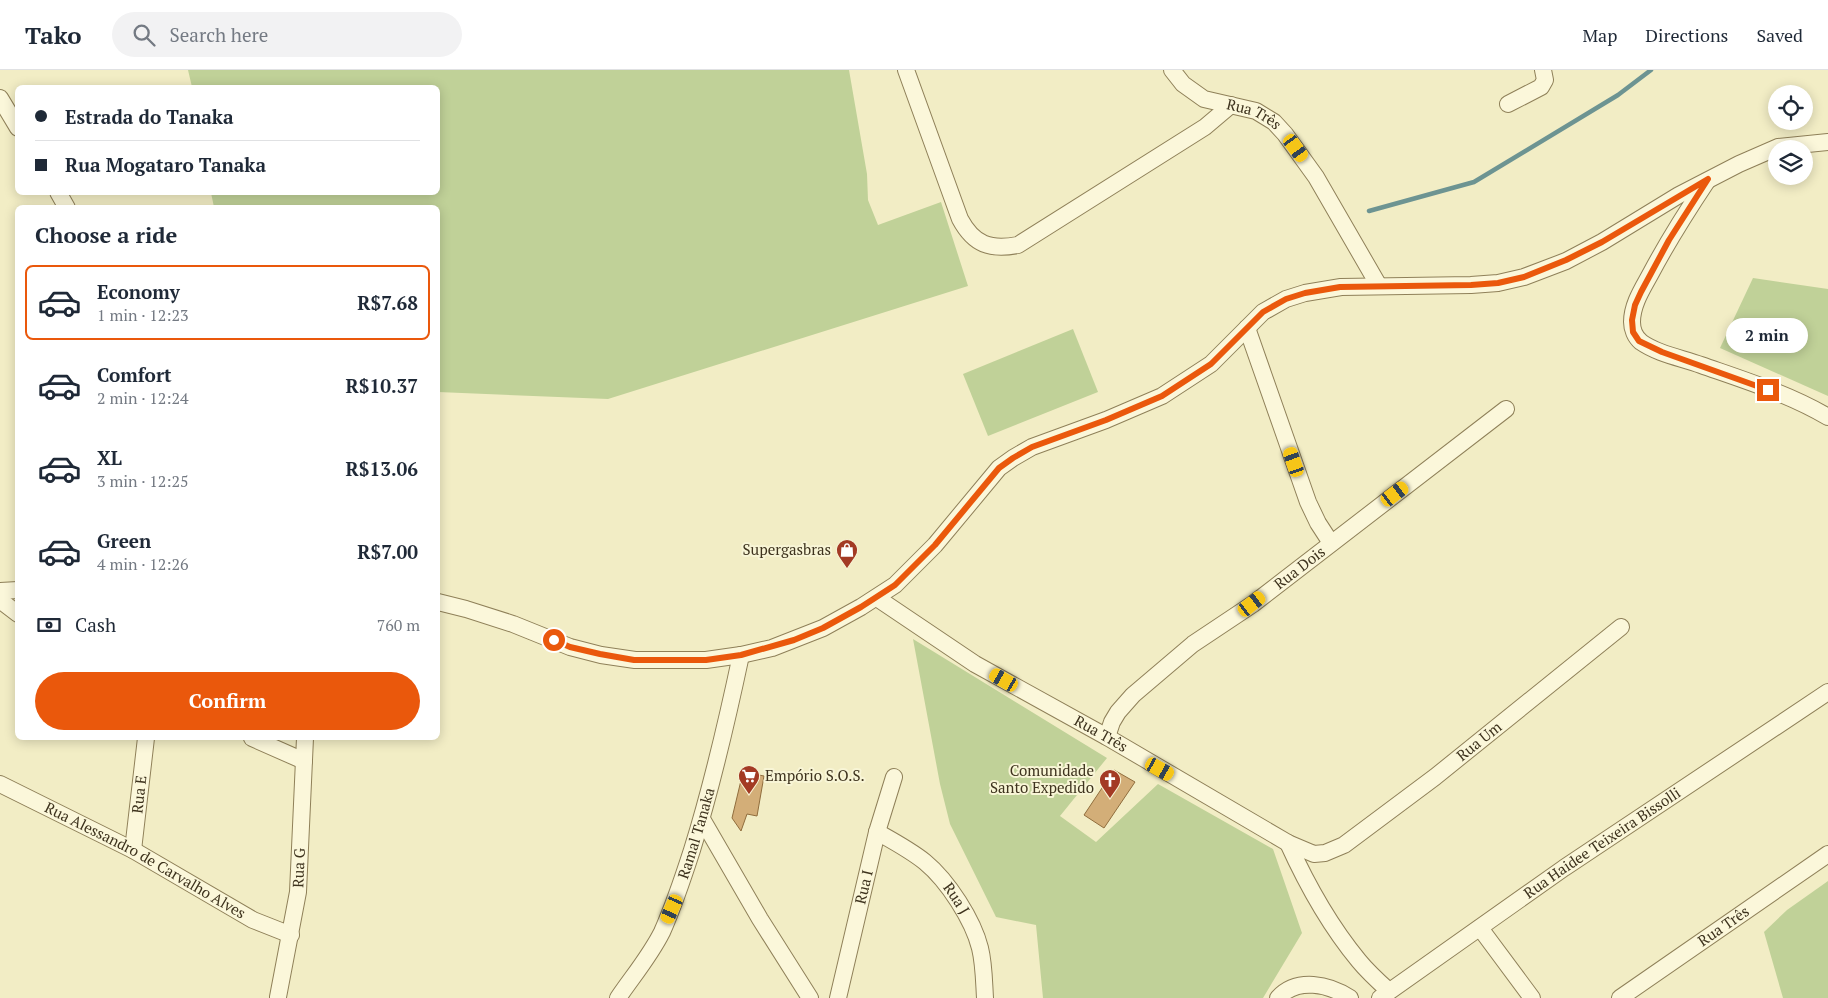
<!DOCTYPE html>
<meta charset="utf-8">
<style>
:root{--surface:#fff;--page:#f2f2f3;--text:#1f2937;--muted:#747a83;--line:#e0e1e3;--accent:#ea580c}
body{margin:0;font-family:"PT Serif",serif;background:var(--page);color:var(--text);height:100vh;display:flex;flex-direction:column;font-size:19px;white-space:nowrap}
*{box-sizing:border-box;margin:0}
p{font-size:16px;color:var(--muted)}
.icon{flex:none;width:28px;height:28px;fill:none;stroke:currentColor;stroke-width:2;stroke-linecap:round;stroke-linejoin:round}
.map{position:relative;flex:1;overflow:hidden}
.drawer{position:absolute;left:15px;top:135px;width:425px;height:535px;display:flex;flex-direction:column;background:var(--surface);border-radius:8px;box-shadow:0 2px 12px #0003}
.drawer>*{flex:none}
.banner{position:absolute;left:15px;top:15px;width:425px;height:110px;border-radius:8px;box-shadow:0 2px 12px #0003;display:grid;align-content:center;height:110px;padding:0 20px;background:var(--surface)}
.tools{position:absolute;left:1768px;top:15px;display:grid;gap:10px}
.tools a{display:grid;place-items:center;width:45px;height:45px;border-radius:50%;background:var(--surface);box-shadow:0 2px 12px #0003;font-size:25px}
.end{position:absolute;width:22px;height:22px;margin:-11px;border:6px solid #ea580c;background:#fff;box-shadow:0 0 0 2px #fff}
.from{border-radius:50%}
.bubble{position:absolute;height:35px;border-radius:18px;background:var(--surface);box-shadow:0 2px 12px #0003;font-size:16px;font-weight:700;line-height:35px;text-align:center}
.car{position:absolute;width:15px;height:30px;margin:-15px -8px;border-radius:6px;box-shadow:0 0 4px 1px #0007;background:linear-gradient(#f5c518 24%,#345 0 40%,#f5c518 0 76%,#345 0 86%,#f5c518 0)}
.banner b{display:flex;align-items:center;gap:18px;height:48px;font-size:19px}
.banner b+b{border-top:1px solid var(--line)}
.banner i{width:12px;height:12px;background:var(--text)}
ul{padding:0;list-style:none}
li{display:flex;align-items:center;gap:15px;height:75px;margin:0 10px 8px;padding:0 10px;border:2px solid transparent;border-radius:8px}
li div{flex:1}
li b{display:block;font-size:19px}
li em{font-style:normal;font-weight:700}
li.on{border-color:var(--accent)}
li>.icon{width:45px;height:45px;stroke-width:1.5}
h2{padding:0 20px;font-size:22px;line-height:60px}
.pay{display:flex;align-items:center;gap:12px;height:55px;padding:0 20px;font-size:19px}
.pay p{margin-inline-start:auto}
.action{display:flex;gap:10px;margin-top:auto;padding:10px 20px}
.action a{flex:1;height:58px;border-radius:30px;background:var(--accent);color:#fff;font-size:20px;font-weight:700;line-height:58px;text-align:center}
header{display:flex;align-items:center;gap:30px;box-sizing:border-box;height:70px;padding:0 25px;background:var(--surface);border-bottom:1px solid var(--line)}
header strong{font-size:24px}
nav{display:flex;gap:28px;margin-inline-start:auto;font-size:18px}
.search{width:350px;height:45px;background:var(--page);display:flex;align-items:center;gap:12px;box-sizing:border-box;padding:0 18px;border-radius:28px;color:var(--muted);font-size:19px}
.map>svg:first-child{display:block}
.green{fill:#c0d198}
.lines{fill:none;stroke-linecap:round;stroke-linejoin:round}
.stream{stroke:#6d9492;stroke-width:4.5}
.building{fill:#d3ae78;stroke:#906d3d}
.minor-casing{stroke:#8f8059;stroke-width:18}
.minor{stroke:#fbf7da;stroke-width:16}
.route{stroke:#ea580c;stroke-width:6}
.labels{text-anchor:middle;stroke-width:4;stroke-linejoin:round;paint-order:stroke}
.street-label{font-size:15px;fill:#3e331e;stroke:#f8f5d6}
.poi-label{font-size:15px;fill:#3e331e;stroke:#f8f5d6;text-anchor:end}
</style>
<header>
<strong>Tako</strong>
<div class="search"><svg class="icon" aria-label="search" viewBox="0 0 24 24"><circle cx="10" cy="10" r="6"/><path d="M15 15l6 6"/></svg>Search here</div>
<nav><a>Map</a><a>Directions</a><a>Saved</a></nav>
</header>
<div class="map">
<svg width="1828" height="928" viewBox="0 0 1828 928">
<rect width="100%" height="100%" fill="#f2edc5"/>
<g class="green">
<polygon points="188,0 849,0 867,104 868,130 878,155 941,132 968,216 608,329 438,322 438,138 214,137 211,123 438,122 438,18 192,17"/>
<polygon points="1753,208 1828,219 1828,326 1720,278"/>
<polygon points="1073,259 1098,322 988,366 963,304"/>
<polygon points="913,569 1107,688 1060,746 1096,772 1158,714 1273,779 1302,863 1263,928 1043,928 1036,855 996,847 950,754 940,714"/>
<polygon points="1828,811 1828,928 1783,928 1764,862 1787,840"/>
</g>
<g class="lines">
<polyline class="stream" points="1369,141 1474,112 1618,25 1651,0"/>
</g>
<g class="building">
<polygon points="1114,700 1135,712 1104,758 1084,745"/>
<polygon points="743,702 764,706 757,746 747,744 741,761 732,748"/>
</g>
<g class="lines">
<g class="minor-casing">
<g id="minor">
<path d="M 906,0 L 960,149 C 974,175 990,180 1018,175 L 1205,57 L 1231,35"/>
<path id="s1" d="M 1172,0 L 1183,14 L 1204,29 L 1256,41 L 1274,52 L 1285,64 L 1316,107 L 1379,216"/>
<polyline points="0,28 18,58"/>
<polyline points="1508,34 1541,17 1545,10 1543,0"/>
<path d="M 1707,111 C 1687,141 1668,171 1651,203 C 1643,218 1632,234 1632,252 C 1632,259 1635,267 1641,272 C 1658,284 1682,288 1701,295 C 1744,310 1789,324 1828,347"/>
<polyline points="58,122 67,138"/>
<polyline points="1247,258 1308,432 1318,453 1331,473"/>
<polyline points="0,521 18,520"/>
<path id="s2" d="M 877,528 L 975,594 L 1107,667 L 1288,773 L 1314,784 L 1325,783 L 1344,775 L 1435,707 L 1621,557"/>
<polyline points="0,530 18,544"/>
<polyline points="438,532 466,539 513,554 570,577 601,585 635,590 706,590 741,585 772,578 823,558 861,537 895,515 935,475 999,398 1013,388 1032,377 1106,350 1162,326 1211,294 1263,242 1286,229 1305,223 1341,217 1471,215 1498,213 1524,207 1566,191 1602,172 1679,125 1739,94 1778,77 1828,72"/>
<path id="s3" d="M 1107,667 L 1112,652 L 1118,642 L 1133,625 L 1193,574 L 1253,534 L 1506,339"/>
<polyline points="252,668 304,691"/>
<path id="s4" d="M 0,714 L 133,780 L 253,850 L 291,865"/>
<polyline points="702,749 760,849 810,928"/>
<path id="s5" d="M 877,762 C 893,771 910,780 925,792 C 948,811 973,850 980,878 C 984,894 984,912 985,928"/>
<path d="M 1288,773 C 1307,815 1330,856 1359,891 C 1368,902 1379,912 1389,921"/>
<path id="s6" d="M 133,780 L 146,668"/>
<polyline points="1480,858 1532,928"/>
<path id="s7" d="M 278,927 L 298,822 L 305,668"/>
<path id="s8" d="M 618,928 C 633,906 650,886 662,862 C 674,835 683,808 692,780 C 712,716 727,651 741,585"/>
<path id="s9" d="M 838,928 L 877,762 L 894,707"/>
<path d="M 1278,928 C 1297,907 1329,914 1350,928"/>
<path id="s10" d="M 1380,928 L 1564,798 L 1828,622"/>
<path id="s11" d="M 1620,928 L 1828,784"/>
</g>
</g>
<use href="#minor" class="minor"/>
</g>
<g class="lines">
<polyline class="route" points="554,570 570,577 600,584 634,590 706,590 741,585 794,570 823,558 861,537 895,515 935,475 999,398 1013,388 1032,377 1106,350 1162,326 1211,294 1263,242 1286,229 1305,223 1340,217 1471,215 1498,213 1524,207 1566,190 1602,172 1708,109 1669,170 1641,222 1635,235 1632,250 1633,262 1639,271 1662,282 1768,320"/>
</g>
<defs>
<g id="shop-pin" transform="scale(1.125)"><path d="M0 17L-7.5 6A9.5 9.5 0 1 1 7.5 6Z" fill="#a33a24" stroke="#f8f5d6"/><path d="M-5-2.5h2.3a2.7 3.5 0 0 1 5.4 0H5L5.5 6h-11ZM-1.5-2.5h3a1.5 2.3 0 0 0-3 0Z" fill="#fff"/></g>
<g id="supermarket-pin" transform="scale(1.125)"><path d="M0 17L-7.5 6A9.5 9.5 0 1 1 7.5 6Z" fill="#a33a24" stroke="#f8f5d6"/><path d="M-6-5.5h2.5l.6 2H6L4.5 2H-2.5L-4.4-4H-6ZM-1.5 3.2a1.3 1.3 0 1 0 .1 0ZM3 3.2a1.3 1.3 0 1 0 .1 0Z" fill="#fff"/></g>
<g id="church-pin" transform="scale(1.125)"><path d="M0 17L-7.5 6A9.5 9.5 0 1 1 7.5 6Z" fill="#a33a24" stroke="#f8f5d6"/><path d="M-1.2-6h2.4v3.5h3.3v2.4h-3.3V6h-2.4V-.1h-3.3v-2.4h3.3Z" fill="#fff"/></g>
</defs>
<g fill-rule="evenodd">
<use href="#shop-pin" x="847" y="480"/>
<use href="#supermarket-pin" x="749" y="706"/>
<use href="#church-pin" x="1110" y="710"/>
</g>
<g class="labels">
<g class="street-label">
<text dy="5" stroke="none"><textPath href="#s1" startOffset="96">Rua Três</textPath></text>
<text dy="5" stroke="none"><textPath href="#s3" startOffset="260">Rua Dois</textPath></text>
<text dy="5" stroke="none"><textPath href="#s2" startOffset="262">Rua Três</textPath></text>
<text dy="5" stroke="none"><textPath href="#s2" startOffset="709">Rua Um</textPath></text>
<text dy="5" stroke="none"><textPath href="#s6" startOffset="56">Rua E</textPath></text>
<text dy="5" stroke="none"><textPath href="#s8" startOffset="184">Ramal Tanaka</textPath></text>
<text dy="5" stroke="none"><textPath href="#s10" startOffset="271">Rua Haidee Teixeira Bissolli</textPath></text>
<text dy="5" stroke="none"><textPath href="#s4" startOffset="164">Rua Alessandro de Carvalho Alves</textPath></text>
<text dy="5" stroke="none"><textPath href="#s7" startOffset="131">Rua G</textPath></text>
<text dy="5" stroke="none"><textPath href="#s9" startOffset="114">Rua I</textPath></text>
<text dy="5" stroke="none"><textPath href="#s5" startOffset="105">Rua J</textPath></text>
<text dy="5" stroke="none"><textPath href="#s11" startOffset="126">Rua Três</textPath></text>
</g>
<g class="poi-label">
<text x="831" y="485">Supergasbras</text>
<text x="1094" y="706">Comunidade<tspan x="1094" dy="17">Santo Expedido</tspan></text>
<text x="765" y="711" text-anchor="start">Empório S.O.S.</text>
</g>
</g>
</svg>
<div class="tools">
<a><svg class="icon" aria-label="locate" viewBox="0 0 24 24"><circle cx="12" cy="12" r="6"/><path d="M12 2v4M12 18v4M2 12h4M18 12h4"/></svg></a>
<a><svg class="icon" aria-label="layers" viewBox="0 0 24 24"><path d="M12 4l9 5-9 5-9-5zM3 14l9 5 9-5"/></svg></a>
</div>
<i class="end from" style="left:554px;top:570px"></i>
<i class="end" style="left:1768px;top:320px"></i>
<div class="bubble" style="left:1726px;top:248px;width:82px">2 min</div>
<i class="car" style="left:1296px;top:78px;rotate:144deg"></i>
<i class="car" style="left:1294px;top:392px;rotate:341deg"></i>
<i class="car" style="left:1395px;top:424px;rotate:53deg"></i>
<i class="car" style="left:1252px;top:534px;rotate:52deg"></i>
<i class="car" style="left:1004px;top:610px;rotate:300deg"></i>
<i class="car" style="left:1160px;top:699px;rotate:119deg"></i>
<i class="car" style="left:672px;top:839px;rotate:204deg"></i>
<div class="banner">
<b><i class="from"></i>Estrada do Tanaka</b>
<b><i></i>Rua Mogataro Tanaka</b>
</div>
<section class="drawer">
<h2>Choose a ride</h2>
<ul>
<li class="on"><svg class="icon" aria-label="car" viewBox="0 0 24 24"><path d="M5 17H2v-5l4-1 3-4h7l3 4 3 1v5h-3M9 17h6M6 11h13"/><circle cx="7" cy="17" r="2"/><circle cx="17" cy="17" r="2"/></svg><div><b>Economy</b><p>1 min · 12:23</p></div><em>R$7.68</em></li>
<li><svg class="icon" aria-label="car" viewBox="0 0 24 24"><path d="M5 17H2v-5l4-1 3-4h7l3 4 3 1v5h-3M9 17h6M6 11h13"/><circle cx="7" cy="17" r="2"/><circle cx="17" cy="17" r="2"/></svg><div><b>Comfort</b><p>2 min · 12:24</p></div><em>R$10.37</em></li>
<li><svg class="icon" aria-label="car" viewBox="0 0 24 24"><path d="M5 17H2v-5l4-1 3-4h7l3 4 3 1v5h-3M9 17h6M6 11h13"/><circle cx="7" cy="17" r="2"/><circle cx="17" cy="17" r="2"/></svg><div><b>XL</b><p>3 min · 12:25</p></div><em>R$13.06</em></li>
<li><svg class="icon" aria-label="car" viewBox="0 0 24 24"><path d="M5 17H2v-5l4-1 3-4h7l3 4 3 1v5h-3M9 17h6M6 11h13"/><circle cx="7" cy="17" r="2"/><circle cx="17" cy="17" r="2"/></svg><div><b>Green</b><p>4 min · 12:26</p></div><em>R$7.00</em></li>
</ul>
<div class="pay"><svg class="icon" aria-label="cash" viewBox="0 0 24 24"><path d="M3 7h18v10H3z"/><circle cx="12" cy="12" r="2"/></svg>Cash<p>760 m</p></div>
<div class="action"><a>Confirm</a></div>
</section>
</div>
